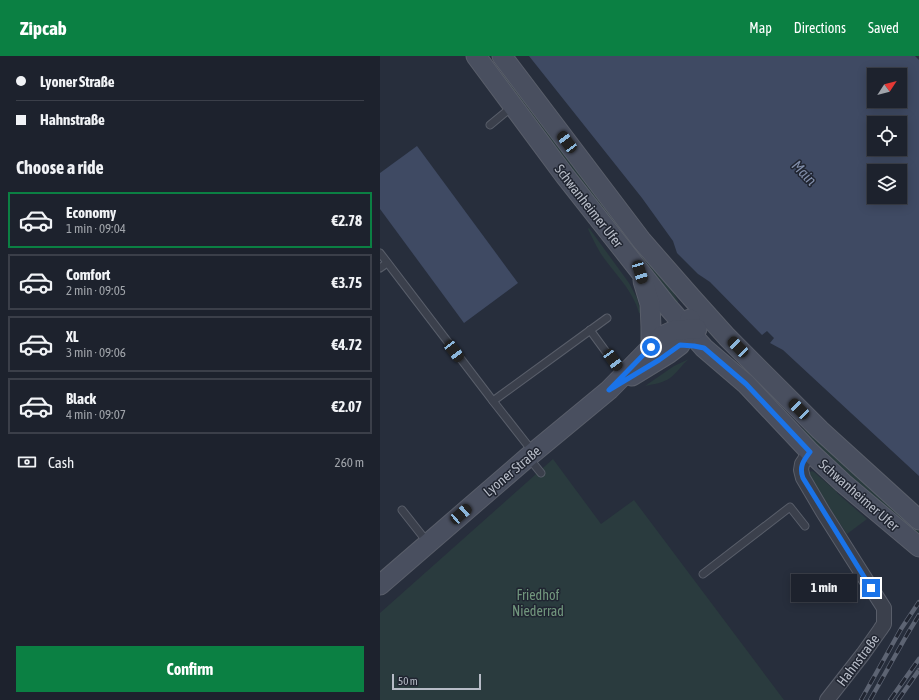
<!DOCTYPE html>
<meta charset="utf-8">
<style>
:root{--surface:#1d222d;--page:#252a35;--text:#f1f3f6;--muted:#a0a4aa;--line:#3b3f49;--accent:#0b8043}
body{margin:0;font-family:"Asap Condensed",sans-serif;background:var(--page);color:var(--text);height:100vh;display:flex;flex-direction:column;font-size:15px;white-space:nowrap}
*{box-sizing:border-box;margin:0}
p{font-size:13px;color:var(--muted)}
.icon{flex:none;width:22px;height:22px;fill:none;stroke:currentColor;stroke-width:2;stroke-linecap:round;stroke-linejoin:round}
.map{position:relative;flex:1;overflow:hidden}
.drawer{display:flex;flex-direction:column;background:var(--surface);width:380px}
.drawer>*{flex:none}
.guide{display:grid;align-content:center;height:88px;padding:0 16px;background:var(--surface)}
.needle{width:26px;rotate:54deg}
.buttons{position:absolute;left:487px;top:12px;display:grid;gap:8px}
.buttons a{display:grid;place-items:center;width:40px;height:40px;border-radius:0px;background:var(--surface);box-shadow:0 2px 10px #0003,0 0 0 1px var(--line);font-size:20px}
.scale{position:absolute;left:12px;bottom:10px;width:89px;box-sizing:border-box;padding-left:4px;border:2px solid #b7bcc7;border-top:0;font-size:11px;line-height:14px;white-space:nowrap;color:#b7bcc7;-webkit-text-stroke:3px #202531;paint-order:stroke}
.end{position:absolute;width:18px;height:18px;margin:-9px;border:5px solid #1a73e8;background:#fff;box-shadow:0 0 0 2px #fff}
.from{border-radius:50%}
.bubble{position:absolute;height:28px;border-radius:0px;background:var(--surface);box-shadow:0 2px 10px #0003,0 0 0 1px var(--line);font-size:13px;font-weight:700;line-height:28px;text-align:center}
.car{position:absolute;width:12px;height:24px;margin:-12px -6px;border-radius:5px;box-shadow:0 0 3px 1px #0007;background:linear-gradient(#222 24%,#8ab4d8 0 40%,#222 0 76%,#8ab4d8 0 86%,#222 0)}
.guide b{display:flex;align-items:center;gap:14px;height:38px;font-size:15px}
.guide b+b{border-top:1px solid var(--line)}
.guide i{width:10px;height:10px;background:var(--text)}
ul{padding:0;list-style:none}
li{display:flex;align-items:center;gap:12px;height:56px;margin:0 8px 6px;padding:0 8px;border:2px solid var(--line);border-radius:0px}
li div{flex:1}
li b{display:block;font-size:15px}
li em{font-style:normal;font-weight:700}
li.current{border-color:var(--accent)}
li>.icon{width:36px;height:36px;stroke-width:1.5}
h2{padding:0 16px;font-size:18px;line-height:48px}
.pay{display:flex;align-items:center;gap:10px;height:44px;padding:0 16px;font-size:15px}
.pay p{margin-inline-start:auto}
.primary-button{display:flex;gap:8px;margin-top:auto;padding:8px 16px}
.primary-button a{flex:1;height:46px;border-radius:0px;background:var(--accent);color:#fff;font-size:16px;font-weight:700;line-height:46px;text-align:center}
header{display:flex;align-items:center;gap:24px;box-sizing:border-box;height:56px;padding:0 20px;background:var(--accent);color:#fff}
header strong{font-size:19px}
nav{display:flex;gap:22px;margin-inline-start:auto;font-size:14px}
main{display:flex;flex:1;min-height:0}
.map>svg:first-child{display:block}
.green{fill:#2a3b3e}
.water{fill:#3f4a63;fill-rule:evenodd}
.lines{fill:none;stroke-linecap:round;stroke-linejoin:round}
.service-casing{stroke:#595e6a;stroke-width:9}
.minor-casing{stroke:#595e6a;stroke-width:16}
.secondary-casing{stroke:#595e6a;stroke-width:21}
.service{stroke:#3b404c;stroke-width:7}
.minor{stroke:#3b404c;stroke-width:14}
.secondary{stroke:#494f5f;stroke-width:19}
.rail-casing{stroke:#5d6473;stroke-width:4.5}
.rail{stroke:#202531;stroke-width:3;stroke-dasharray:9;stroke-linecap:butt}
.route{stroke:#1a73e8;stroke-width:5}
.labels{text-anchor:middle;stroke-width:3;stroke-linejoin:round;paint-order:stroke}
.street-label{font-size:14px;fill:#b7bcc7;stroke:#202531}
.park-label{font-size:14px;fill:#71967d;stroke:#202531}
.water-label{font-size:15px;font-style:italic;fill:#828fab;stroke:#202531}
</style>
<header>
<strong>Zipcab</strong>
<nav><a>Map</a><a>Directions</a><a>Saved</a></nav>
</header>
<main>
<section class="drawer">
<div class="guide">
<b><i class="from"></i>Lyoner Straße</b>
<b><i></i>Hahnstraße</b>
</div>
<h2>Choose a ride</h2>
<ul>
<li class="current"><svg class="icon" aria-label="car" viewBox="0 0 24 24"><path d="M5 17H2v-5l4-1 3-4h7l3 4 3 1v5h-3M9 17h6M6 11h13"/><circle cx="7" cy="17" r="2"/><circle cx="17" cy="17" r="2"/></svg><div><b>Economy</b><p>1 min · 09:04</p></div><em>€2.78</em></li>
<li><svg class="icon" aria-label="car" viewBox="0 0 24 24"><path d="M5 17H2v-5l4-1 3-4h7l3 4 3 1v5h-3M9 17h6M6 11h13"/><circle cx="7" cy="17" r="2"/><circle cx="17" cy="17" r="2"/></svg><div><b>Comfort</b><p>2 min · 09:05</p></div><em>€3.75</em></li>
<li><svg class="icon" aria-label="car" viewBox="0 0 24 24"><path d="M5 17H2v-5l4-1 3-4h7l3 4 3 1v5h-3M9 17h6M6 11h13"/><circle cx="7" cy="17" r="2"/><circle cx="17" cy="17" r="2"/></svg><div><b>XL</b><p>3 min · 09:06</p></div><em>€4.72</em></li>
<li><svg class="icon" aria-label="car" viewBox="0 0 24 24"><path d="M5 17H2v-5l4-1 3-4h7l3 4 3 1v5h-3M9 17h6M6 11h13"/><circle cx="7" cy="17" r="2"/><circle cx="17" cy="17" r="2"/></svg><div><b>Black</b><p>4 min · 09:07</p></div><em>€2.07</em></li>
</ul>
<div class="pay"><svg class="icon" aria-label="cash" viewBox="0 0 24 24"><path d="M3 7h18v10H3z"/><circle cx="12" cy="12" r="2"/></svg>Cash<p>260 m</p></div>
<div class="primary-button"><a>Confirm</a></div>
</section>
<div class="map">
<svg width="539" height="644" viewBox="0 0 539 644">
<rect width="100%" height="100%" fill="#272e3c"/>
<g class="green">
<polygon points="124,16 261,197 292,234 298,245 298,258 206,132 192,113 179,99 121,18"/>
<path d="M 209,172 L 249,227 L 257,242 L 261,257 L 259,257 C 253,234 234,217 221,198 C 216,190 212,181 208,173 Z"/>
<path d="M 309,303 C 302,308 298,316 290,322 C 283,327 274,328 265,330 L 294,310 Z"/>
<polygon points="409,364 436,381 539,474 539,486 507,459"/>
<polygon points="173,403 221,468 254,444 404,644 0,644 0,557"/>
<polygon points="432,415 434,416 457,436 457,437 487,463 467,478 429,421 430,416"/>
</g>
<g class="water">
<path d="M 149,0 L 535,0 L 539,4 L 539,420 L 403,294 L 390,287 L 394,282 L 387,275 L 382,279 L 330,226 L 318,218 L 297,197 L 293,185 L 262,142 ZM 494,19 L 520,19 L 520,45 L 494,45 ZM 494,67 L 520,67 L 520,93 L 494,93 ZM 494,115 L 520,115 L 520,141 L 494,141 Z"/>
<polygon points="37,90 138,227 84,267 0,153 0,117"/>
</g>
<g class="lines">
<g class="service-casing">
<g id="service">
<polyline points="110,69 133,50"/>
<polyline points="0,197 113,345 227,262"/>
<polyline points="0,212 7,207"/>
<polyline points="210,274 243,319"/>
<polyline points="113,345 153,396"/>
<polyline points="148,401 161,417"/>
<polyline points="22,454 48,487"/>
<polyline points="323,518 410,451 425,470"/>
</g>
</g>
<g class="minor-casing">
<polyline id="minor" points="430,396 422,408 421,414 423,422 443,456 495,538 504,552 504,568 500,574 483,598 447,644"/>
</g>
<g class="secondary-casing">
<g id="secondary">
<polyline points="96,0 185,120 288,251 324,292 366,328 430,396 463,427 539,491"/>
<polyline points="122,0 262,185 311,241 347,281 440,374 539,464"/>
<polyline points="263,225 270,248 271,271 271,291"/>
<polyline points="252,320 288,298 300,289 305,279 310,263"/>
<polyline points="0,529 148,401 229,334 282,280 295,274 317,273"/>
</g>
</g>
<use href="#service" class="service"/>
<use href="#minor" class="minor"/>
<use href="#secondary" class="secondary"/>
<g class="rail-casing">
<g id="rail">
<polyline points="481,644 521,573 539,546"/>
<polyline points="490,644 528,577 539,559"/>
<polyline points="510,644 539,603"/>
<polyline points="518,644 539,614"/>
</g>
</g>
<use href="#rail" class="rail"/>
</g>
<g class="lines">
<path class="route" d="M 271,291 L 229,334 L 279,304 L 300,289 L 314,290 L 324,292 L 366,328 L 430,396 C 423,405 419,411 423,422 L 491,532"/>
</g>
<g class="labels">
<g class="street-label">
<text transform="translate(209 150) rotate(52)" y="5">Schwanheimer Ufer</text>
<text transform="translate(132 415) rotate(-40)" y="5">Lyoner Straße</text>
<text transform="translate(479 439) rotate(41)" y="5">Schwanheimer Ufer</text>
<text transform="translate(478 604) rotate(-53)" y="5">Hahnstraße</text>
</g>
<g class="park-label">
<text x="158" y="544">Friedhof<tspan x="158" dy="16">Niederrad</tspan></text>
</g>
<g class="water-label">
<text transform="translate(424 117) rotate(46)" y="5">Main</text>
</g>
</g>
</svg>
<div class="buttons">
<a><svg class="needle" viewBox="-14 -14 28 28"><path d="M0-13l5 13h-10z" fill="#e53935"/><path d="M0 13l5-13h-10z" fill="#a0a4aa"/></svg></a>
<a><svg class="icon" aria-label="locate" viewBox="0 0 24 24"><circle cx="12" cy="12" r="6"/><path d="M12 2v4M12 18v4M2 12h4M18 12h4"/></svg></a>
<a><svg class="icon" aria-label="layers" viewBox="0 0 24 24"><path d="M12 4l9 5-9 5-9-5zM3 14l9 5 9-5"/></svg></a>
</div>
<div class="scale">50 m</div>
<i class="end from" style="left:271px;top:291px"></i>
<i class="end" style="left:491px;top:532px"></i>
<div class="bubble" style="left:411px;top:518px;width:66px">1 min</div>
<i class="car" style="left:187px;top:86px;rotate:323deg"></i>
<i class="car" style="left:260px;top:216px;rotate:163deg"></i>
<i class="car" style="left:358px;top:291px;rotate:315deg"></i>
<i class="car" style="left:74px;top:295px;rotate:143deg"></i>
<i class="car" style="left:233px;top:304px;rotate:144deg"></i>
<i class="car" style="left:419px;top:353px;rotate:315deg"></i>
<i class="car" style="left:81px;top:458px;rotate:49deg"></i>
</div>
</main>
